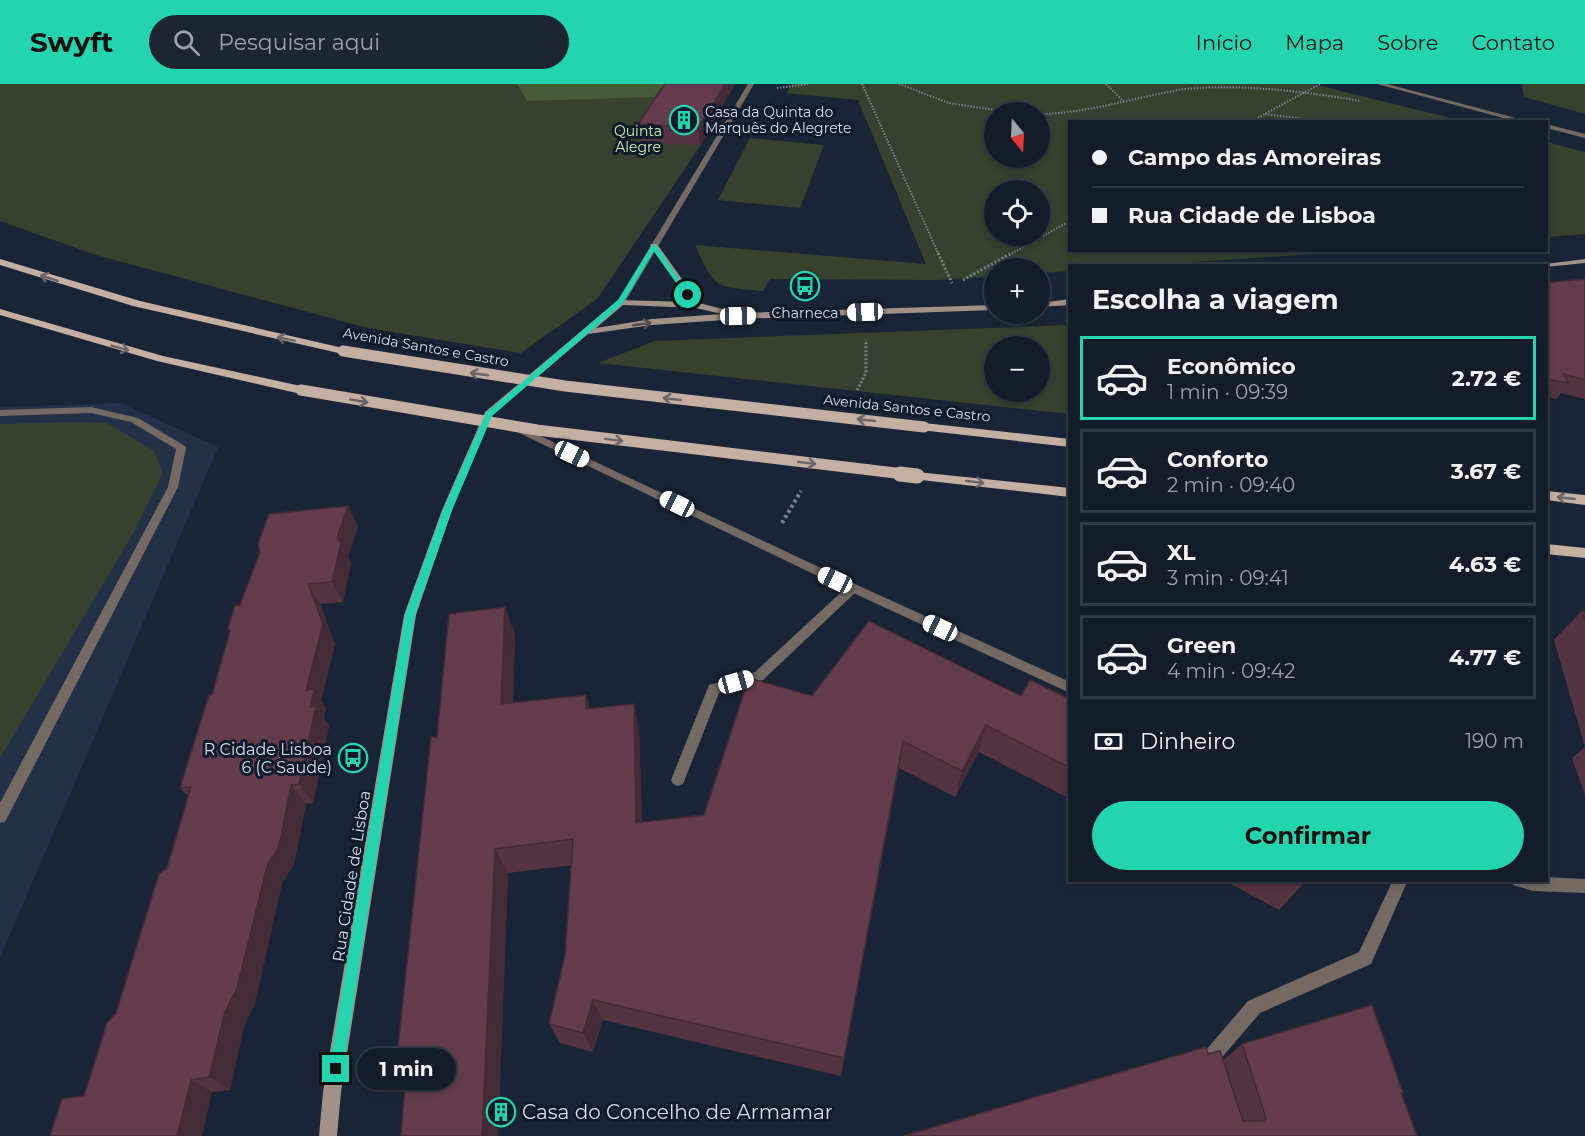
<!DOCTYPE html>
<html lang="pt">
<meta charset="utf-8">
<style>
:root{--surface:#131c28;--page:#1c2530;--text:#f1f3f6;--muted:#9da1a8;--line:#323a45;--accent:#23d5af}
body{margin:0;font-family:Montserrat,sans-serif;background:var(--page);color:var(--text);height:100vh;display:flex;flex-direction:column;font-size:22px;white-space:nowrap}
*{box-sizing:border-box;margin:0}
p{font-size:20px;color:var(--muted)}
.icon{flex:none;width:33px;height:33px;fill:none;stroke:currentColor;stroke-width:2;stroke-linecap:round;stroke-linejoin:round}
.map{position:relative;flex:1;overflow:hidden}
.side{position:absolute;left:1068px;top:180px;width:480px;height:618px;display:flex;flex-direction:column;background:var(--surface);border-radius:0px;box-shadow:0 3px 9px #0003,0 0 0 2px var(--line)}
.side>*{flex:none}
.banner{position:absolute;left:1068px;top:36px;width:480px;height:132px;border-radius:0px;box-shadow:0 3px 9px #0003,0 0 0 2px var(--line);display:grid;align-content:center;height:132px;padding:0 24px;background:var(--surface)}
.needle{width:39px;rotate:162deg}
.fabs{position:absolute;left:984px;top:18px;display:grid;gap:12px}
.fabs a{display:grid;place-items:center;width:66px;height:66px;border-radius:50%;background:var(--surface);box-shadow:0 3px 9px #0003,0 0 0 2px var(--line);font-size:30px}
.end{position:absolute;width:27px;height:27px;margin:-14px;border:8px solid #23d5af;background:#111;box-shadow:0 0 0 3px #111}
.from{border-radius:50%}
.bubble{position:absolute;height:42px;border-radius:21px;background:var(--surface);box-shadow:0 3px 9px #0003,0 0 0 2px var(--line);font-size:20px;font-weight:700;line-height:42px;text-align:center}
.car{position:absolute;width:18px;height:36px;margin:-18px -9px;border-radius:8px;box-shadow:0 0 4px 2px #0007;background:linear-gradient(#fff 24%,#345 0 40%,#fff 0 76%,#345 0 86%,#fff 0)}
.banner b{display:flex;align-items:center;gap:21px;height:57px;font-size:22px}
.banner b+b{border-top:2px solid var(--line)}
.banner i{width:15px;height:15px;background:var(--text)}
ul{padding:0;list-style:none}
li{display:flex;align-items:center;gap:18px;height:84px;margin:0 12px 9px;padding:0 12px;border:3px solid var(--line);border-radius:0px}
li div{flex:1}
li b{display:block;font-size:22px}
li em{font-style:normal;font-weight:700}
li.selected{border-color:var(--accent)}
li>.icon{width:54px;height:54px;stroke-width:1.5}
h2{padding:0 24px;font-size:27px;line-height:72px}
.pay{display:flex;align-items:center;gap:15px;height:66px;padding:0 24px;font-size:22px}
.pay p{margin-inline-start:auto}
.primary-button{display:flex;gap:12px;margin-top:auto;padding:12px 24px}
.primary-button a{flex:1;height:69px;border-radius:36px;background:var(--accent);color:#111;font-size:24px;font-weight:700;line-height:69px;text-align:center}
header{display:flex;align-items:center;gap:36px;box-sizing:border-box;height:84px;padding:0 30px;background:var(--accent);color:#111}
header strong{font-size:28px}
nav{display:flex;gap:33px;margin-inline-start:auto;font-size:21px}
.search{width:420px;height:54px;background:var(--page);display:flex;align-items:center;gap:15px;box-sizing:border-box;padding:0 21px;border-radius:33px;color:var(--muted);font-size:22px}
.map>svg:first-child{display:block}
.built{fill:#223147}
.green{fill:#36422d;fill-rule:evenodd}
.forest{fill:#475b39}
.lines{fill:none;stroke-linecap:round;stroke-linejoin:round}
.path-far2{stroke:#76808f;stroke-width:2;stroke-dasharray:1.5 1.5;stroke-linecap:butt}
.path-far1{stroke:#76808f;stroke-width:3;stroke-dasharray:2 2;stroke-linecap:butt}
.path{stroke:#76808f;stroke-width:4;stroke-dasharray:3 3;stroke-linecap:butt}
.lane{fill:#746a63;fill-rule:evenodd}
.street{fill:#746a63;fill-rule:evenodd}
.secondary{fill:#a19187;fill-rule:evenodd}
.primary{fill:#c5afa2;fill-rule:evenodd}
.primary-bridge-far1{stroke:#c5afa2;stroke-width:11}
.primary-bridge{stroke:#c5afa2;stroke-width:15}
.wall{fill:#553441}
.shaded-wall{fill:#452b35}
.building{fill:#633d4c;stroke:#452b35;stroke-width:1.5}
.oneway{stroke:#6a6566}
.oneway2{stroke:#515054}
.route{fill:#23d5af}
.labels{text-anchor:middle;stroke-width:6;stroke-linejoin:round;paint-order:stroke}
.far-poi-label{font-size:14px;fill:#d6deea;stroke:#0f1b2b;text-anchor:start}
.far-park-label{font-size:14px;fill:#ccf0b3;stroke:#0f1b2b}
.far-street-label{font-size:14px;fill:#d6deea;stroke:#0f1b2b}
.poi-label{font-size:16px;fill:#d6deea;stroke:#0f1b2b;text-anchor:end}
.street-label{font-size:16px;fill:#d6deea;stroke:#0f1b2b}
.near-poi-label{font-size:20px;fill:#d6deea;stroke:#0f1b2b;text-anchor:start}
</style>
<header>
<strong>Swyft</strong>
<div class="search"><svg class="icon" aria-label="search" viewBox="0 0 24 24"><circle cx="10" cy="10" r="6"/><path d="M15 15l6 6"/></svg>Pesquisar aqui</div>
<nav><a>Início</a><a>Mapa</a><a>Sobre</a><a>Contato</a></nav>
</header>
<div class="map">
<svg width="1585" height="1052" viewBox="0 0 1585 1052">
<rect width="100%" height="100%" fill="#192536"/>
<polygon class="built" points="121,319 218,363 0,874 0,323"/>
<g class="green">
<polygon points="0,0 734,0 700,62 597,215 521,269 368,244 96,171 0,137"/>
<path d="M 792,0 L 1313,0 L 1463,37 L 1070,38 L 1070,166 L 1358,167 L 1149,181 L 1070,182 L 1069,187 L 1040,189 L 1040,184 L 994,184 L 994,192 L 938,196 L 770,195 L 763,207 C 715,203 715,205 695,161 L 926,180 L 858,16 L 786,9 ZM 1040,28 L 1040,74 L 994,74 L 994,28 ZM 994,106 L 1040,106 L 1040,152 L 994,152 Z"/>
<polygon points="1522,0 1585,0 1585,30 1524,13"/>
<polygon points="750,54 824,61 800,124 718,116"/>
<polygon points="1547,58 1585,68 1585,150 1547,153"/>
<path d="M 1069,241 L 1069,330 L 598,279 L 655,257 ZM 994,262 L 1040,262 L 1040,308 L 994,308 Z"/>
<polygon points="77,338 107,339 154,367 163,389 134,448 0,674 0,340"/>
</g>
<polygon class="forest" points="517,0 664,0 654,13 527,17"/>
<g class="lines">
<g class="path-far2">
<polyline points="862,0 939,171"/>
<polyline points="899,0 949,19 1007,28"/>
<polyline points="1106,0 1125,19"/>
<polyline points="777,4 809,0"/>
<path d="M 1040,30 C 1090,29 1136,13 1185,5 C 1242,0 1304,7 1360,17"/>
<polyline points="1265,30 1328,38"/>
<polyline points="1250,38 1320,0"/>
<polyline points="1009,171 1070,137"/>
</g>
<g class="path-far1">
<polyline points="938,169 952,199"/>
<polyline points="963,196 1012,169"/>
<polyline points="857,306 866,289 866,256"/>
</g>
<polyline class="path" points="782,439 801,407"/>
<g class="lane">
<polygon points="91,323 138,334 185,362 186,364 178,403 5,738 0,739 0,719 168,403 176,365 131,338 91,329 0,332 0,326"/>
<polygon points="853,500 857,501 859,504 857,507 763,596 719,609 683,700 678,702 673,700 671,696 709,601 755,588 849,501"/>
</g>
<g class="street">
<polygon points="748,0 754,0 625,218 618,220 617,218"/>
<polygon points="1377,0 1387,0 1531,38 1518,38"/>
<polygon points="1546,40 1585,50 1585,54 1546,44"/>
<polygon points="517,341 857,501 1070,598 1070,609 849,507 513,346 513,342"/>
<polygon points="1546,793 1585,795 1585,809 1533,807 1513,801 1511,796 1546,796"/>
<polygon points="1393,796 1408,796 1371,880 1260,929 1212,985 1206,987 1200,985 1198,979 1200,973 1248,917 1359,868"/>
</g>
<g class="secondary">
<path d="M 651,160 L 657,160 L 699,219 L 738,229 L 994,221 L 994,226 L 738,235 L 652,241 L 588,250 L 492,331 L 452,426 L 416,531 L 341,1008 L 337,1052 L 319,1052 L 323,1008 L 404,531 L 442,426 L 485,328 L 618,216 L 690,218 L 650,162 ZM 623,221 L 696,224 L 722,230 L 652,235 L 596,244 Z"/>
<polygon points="1585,175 1585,179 1546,183 1546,182 1529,182"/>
<polygon points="1070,215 1070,221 1040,223 1040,219"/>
</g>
<g class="primary">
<polygon points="0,175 140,217 343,264 349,267 343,270 133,222 0,181"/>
<polygon points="0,225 163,272 301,302 307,306 301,310 157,277 0,231"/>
<polygon points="924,339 1070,355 1070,363 920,346 918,343"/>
<polygon points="917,388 1070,404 1070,413 912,395 910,392"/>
<polygon points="1546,407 1585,411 1585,421 1546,416"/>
<polygon points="1546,460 1585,464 1585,474 1546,470"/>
</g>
<g class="primary-bridge-far1">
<polyline points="343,267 565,302 924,343"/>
<polyline points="301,306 537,346 912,391"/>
</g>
<polyline class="primary-bridge" points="900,390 917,392"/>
</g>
<g class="wall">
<polygon points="665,0 735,0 700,62 640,58 638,40"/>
<polygon points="1585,195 1585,315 1561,309 1556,315 1546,313 1546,199"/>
<polygon points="358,442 348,473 351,479 343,518 320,520 335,560 321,616 326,624 324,635 329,642 313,719 306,720 294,780 282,799 255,919 244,942 230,1006 212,1008 84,1012 116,929 167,784 188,712 180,704 212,611 240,521"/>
<polygon points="1582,527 1585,528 1585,711 1572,674 1585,663 1554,556"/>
<polygon points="515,551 513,618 586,611 590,625 634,620 639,647 642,738 704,731 812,612 1021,612 1070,615 1070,715 979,668 955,713 899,684 841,992 603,936 593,968 560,959 549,940 565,872 572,781 508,789 498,1052 401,1052 407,973 398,964 437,653"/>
<polygon points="1224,796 1303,796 1301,802 1279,826"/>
<polygon points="1242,960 1403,1009 1401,1010 1417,1052 903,1052 1208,970 1224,976"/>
</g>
<g class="shaded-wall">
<polygon points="725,0 735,0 700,62 698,44"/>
<polygon points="348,422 358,442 348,473 351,479 343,518 332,498 337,454"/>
<polygon points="308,500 320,520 335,560 321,616 326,624 324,635 329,642 313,719 299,700 306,606"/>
<polygon points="505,523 515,551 512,647 501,620"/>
<polygon points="586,611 594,638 586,625"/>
<polygon points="634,620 639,647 643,764 636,739"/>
<polygon points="986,641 979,668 955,713 962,687"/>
<polygon points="903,657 899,684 841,992 844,974"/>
<polygon points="291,701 306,720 294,780 282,799 255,919 244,942 230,1006 209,993 225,928 267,782"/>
<polygon points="495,765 508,789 498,1052 482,1052"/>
<polygon points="593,916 603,936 593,968 583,949"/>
<polygon points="191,996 212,1008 202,1052 177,1052"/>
</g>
<g class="building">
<polygon points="665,0 725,0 698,44 638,40"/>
<polygon points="1585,195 1585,296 1564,290 1568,299 1546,295 1546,199"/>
<polygon points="348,422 337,454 341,459 332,498 308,500 323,540 306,606 314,605 310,623 316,622 299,700 291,701 279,762 267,782 237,904 225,928 209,993 191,996 177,1052 50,1052 62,1015 84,1012 107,939 116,929 159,790 167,784 191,703 180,704 209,611 212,611 230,547 228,544 235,522 240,521 260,468 258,460 269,430"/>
<polygon points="505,523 501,620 586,611 586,625 634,620 636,739 704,731 749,594 812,612 869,537 1021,612 1030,596 1070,615 1070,684 986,641 962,687 903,657 844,974 593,916 583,949 549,940 565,872 573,755 495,765 482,1052 401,1052 408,963 398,964 431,653 437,653 449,530"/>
<polygon points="1582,527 1585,528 1585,537"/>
<polygon points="1290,796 1303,796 1301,802"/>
<polygon points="1372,921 1403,1009 1401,1009 1417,1052 903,1052 1206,963 1208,970 1220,967 1243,1037 1264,1037 1266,1034 1242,960"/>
</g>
<defs><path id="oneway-shaft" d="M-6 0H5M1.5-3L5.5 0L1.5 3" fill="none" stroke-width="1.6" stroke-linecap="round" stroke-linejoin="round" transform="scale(1.5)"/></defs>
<g class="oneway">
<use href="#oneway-shaft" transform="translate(49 194) rotate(-162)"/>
<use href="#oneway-shaft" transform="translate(286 255) rotate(-168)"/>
<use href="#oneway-shaft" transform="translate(120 264) rotate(15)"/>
<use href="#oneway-shaft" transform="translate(479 290) rotate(-172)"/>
<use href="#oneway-shaft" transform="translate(672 315) rotate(-174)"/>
<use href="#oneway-shaft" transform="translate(359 317) rotate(10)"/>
<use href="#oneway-shaft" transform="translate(866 336) rotate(-174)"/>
<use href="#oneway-shaft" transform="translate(614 356) rotate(7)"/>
<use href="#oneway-shaft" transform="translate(807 379) rotate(7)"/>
<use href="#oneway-shaft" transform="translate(975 398) rotate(7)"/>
<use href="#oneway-shaft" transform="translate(1566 414) rotate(-174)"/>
</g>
<use class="oneway2" href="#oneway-shaft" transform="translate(642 240) rotate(-8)"/>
<polygon class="route" points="652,161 656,161 691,213 686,213 654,167 623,219 492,332 452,426 415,531 343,985 341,990 336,992 331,990 329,985 405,531 443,426 486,329 618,216"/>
<defs>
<g id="building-ring" transform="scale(1.5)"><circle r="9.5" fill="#0f1b2b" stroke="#23d5af" stroke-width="1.5"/><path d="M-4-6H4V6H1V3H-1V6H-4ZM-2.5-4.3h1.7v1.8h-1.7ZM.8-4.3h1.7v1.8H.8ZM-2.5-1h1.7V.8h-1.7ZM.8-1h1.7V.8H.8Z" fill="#23d5af"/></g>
<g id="bus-ring" transform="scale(1.5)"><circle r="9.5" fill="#0f1b2b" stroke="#23d5af" stroke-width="1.5"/><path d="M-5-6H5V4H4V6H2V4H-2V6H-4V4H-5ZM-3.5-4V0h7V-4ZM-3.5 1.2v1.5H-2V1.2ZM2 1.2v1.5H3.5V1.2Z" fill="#23d5af"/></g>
</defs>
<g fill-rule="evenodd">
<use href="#building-ring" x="684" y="36"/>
<use href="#bus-ring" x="805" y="202"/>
<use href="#bus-ring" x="353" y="674"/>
<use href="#building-ring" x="501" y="1028"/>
</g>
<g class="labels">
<g class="far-poi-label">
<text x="705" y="33">Casa da Quinta do<tspan x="705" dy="16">Marquês do Alegrete</tspan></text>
<text x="805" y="234" text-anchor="middle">Charneca</text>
</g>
<g class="far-park-label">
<text x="638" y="52">Quinta<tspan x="638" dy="16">Alegre</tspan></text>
</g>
<g class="far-street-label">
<text transform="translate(426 263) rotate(10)" y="5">Avenida Santos e Castro</text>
<text transform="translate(907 324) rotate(6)" y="5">Avenida Santos e Castro</text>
</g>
<g class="poi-label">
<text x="332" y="671">R Cidade Lisboa<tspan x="332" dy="18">6 (C Saude)</tspan></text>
</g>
<g class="street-label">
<text transform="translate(351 792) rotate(-81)" y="6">Rua Cidade de Lisboa</text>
</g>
<g class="near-poi-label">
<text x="522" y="1035">Casa do Concelho de Armamar</text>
</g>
</g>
</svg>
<div class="fabs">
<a><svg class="needle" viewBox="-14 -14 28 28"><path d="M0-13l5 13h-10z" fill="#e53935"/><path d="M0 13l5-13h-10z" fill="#9da1a8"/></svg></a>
<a><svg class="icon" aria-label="locate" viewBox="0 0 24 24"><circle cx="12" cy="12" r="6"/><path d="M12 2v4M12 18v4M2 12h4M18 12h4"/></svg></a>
<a>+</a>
<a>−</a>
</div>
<i class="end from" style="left:688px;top:211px"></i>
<i class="end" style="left:336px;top:985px"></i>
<div class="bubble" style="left:357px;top:964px;width:99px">1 min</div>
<i class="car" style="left:865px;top:228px;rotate:268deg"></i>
<i class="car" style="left:738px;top:232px;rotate:89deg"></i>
<i class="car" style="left:572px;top:370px;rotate:115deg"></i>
<i class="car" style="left:677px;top:420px;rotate:296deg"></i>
<i class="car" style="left:835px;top:496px;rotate:295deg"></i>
<i class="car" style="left:940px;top:544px;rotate:295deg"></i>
<i class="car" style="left:736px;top:598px;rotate:74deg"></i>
<div class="banner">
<b><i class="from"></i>Campo das Amoreiras</b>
<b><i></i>Rua Cidade de Lisboa</b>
</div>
<section class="side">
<h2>Escolha a viagem</h2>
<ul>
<li class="selected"><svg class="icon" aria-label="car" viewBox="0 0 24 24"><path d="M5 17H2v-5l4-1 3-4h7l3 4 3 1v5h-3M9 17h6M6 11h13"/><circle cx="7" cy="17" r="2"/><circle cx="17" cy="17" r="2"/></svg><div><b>Econômico</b><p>1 min · 09:39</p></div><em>2.72 €</em></li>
<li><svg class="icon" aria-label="car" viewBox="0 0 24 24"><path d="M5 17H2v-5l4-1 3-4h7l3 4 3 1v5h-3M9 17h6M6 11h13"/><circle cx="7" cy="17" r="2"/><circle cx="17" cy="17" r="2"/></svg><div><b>Conforto</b><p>2 min · 09:40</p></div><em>3.67 €</em></li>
<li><svg class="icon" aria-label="car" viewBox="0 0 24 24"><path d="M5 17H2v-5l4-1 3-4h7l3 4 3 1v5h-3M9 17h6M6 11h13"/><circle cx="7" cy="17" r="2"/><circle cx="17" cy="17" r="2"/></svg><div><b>XL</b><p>3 min · 09:41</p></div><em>4.63 €</em></li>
<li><svg class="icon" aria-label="car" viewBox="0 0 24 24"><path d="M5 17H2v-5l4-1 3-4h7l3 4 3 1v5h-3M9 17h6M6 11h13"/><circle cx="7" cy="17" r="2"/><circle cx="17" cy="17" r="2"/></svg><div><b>Green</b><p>4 min · 09:42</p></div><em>4.77 €</em></li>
</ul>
<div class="pay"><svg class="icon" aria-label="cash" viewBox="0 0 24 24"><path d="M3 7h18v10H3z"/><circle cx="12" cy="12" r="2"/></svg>Dinheiro<p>190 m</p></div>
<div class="primary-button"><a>Confirmar</a></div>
</section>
</div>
